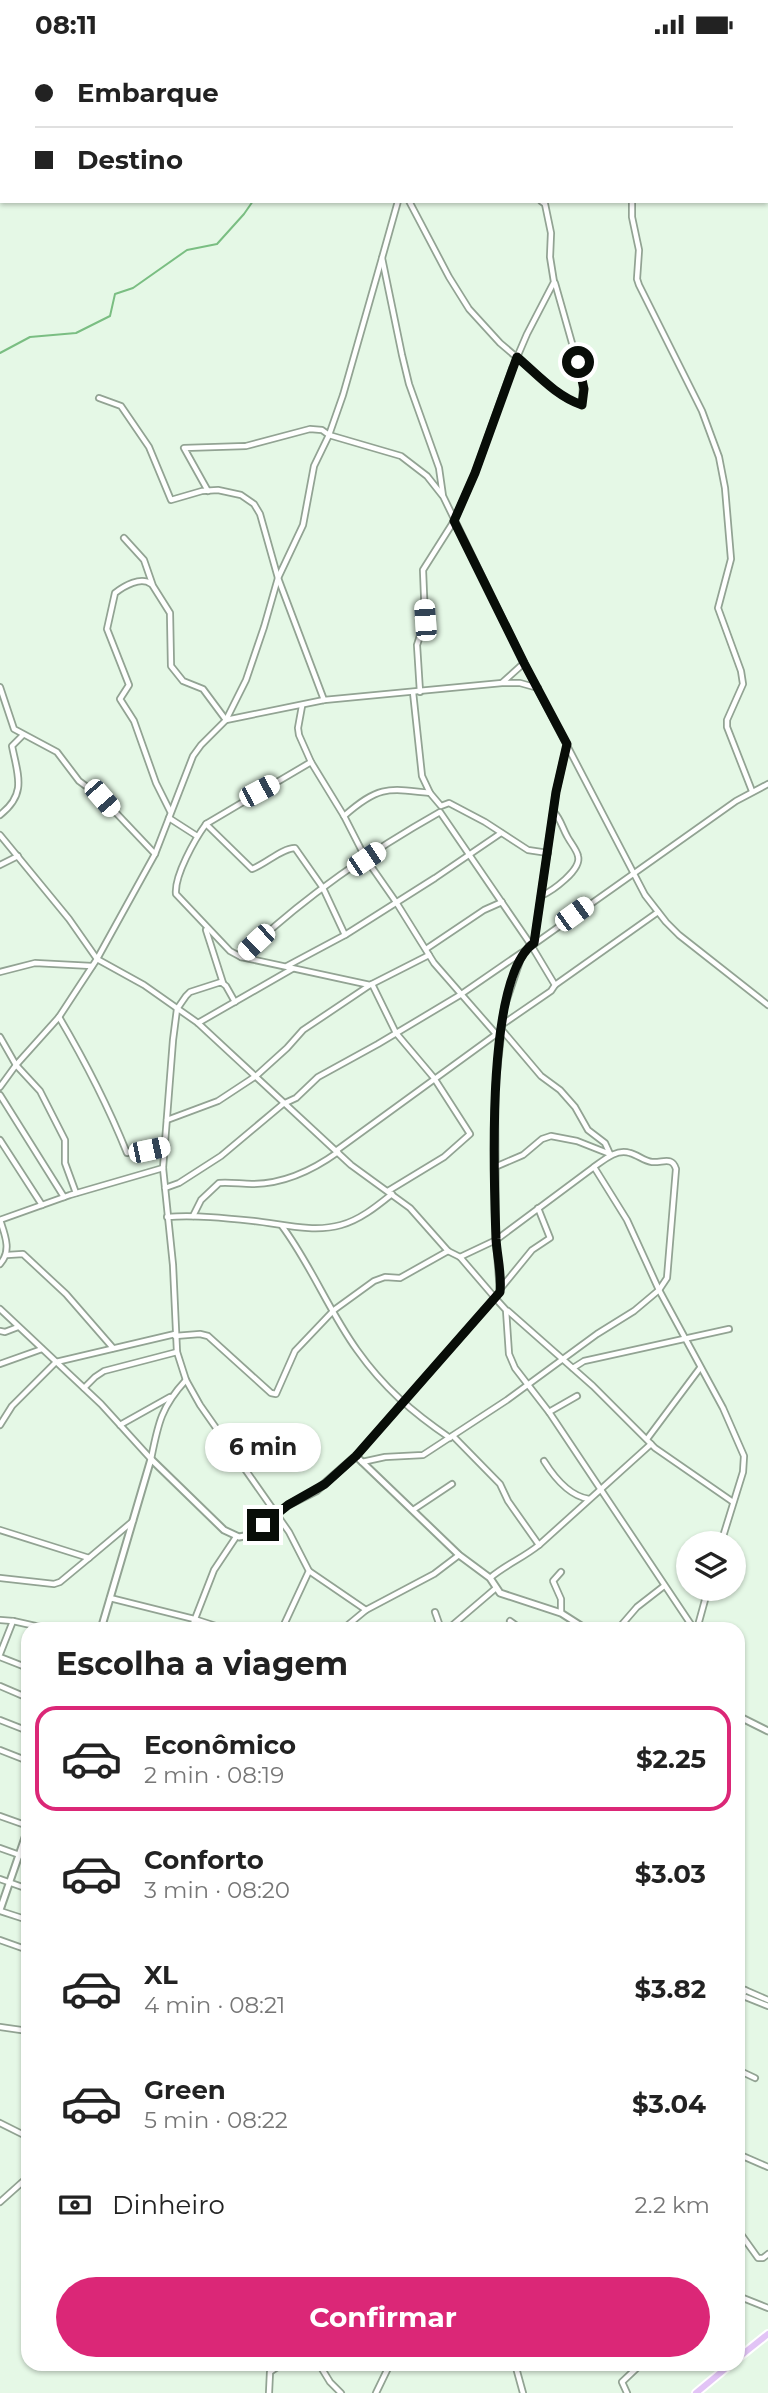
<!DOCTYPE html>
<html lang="pt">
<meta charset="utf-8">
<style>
:root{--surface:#fff;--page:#f2f2f2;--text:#222;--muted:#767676;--line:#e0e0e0;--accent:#db2777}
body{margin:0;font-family:Montserrat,sans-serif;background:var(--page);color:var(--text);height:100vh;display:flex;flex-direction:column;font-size:26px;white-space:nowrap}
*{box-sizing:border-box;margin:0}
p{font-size:23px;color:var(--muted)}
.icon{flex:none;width:38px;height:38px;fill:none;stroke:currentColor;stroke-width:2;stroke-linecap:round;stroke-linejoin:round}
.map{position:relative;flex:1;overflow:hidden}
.drawer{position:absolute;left:21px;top:1573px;width:724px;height:749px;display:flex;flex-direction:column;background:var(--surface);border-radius:21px;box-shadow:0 2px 5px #0004}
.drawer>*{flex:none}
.top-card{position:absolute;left:0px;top:0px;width:768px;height:154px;box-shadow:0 2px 5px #0004;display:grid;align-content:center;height:154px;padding:0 35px;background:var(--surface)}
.buttons{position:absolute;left:676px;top:1482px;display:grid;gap:14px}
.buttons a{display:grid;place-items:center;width:70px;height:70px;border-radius:50%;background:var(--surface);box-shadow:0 2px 5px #0004;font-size:35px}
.end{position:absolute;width:32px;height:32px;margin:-16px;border:9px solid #080d08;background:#fff;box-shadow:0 0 0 4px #fff}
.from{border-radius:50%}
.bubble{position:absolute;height:49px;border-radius:24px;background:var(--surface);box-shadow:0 2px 5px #0004;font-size:23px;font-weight:700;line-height:49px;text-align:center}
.car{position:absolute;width:21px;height:42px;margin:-21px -10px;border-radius:9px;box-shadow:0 0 5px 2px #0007;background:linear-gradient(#fff 24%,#345 0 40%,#fff 0 76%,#345 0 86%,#fff 0)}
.top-card b{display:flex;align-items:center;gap:24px;height:66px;font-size:26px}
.top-card b+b{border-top:2px solid var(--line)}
.top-card i{width:18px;height:18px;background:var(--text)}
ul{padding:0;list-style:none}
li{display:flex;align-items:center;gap:21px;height:105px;margin:0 14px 10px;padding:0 21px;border:4px solid transparent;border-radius:21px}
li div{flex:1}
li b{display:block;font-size:26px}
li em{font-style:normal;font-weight:700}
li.active{border-color:var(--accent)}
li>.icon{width:63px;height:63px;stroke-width:1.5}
h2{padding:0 35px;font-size:32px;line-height:84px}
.pay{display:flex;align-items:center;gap:18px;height:77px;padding:0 35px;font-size:26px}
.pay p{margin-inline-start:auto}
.button{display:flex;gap:14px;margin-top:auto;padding:14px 35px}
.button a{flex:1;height:80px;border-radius:42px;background:var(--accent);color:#fff;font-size:28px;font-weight:700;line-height:80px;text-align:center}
.status{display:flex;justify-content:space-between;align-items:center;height:49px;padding:0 35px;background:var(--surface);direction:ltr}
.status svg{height:19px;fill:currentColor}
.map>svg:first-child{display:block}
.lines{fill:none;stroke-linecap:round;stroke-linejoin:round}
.stream{stroke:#7abe82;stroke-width:2}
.minor-casing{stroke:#92a393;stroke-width:8}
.tertiary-casing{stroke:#92a393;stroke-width:9}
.primary-casing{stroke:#fff;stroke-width:10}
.minor{stroke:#fff;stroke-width:4.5}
.tertiary{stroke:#fff;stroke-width:5}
.primary{stroke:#e2c4f6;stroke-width:6}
.route{stroke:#080d08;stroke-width:9}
</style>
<div class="status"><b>08:11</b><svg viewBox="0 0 49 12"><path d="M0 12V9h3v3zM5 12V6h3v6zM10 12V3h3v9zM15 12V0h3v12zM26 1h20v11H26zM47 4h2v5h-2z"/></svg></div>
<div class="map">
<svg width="768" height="2344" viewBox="0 0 768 2344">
<rect width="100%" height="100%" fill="#e5f8e6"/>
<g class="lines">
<g class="stream">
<polyline points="297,2 298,0"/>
<polyline points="0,304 30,288 76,284 110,267 115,245 133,239 187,201 217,195 244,165 253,152"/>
</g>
<g class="minor-casing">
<g id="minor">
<polyline points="69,0 77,2"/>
<polyline points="320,0 322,2"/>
<polyline points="517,0 517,2"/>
<polyline points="592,0 592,2"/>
<polyline points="735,0 736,2"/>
<polyline points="424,2 425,0"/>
<polyline points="553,2 554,0"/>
<polyline points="658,2 658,0"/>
<polyline points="725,2 728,0"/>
<polyline points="766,38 768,37"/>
<polyline points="398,152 382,209 402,306 409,335 439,419 443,447 524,614 645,846 666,873 679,886 768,956"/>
<polyline points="409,152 449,228 469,260 500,294 556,342 568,350 582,356 583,333 555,234"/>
<polyline points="632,152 632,168 639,201 637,230 639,236 702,362 719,408 725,439 731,510 718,559 741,622 743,635 727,671 727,678 752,742"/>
<polyline points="99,349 121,357 149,398 171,451 202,442 218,441 241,446 254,455 260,465 278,529 324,651"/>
<polyline points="208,442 184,399 246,397 310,380 322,381 329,386 401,407 427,427 442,446"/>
<polyline points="124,489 144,511 153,537 170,564 171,617 183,632 203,640 226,671 324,651 502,634 520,634 538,639"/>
<path d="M 151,535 C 141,527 124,537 115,544 L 107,580 L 129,636 L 120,650 L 134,672 L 156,734 L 170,762"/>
<polyline points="503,633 524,614"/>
<polyline points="0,638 14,680 57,703 79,732 102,749 155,805"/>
<polyline points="413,643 422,727 430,744"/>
<polyline points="420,643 417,596 425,571 423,521 454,472 475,424 512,320 527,285 554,233 550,208 551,184 545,155 541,152"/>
<polyline points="302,657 298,679 299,686 311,713 344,767 366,810 396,853 434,914 496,985"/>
<path d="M 311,713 L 206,775 C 195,790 174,827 176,845 L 230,902 L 241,908 L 370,936"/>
<path d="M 0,766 C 27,745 18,727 12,697 L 23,686"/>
<path d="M 344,767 C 378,737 387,739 430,744 L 441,757 L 449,754 L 485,773 L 528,801 L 548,804"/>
<polyline points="169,769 197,787"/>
<path d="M 206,775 L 252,820 C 266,815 282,799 295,799 L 323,839 L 345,886"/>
<polyline points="0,786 69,870 97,910 144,936 198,974 351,1116 410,1159 448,1202 460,1208 496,1250 506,1261 509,1305 515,1319 549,1363 694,1580"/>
<polyline points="0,816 18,807"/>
<path d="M 541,847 C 552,842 582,821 578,807 C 577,801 570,793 567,787 C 562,778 561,771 554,763"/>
<polyline points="206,881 223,934"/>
<polyline points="534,894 556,743 567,695"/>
<polyline points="426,900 484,861 502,853"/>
<path d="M 241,908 C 300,851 369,803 440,763 L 531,896 L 555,936 L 551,942 L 503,975"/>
<polyline points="287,917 345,886 435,829 501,784"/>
<polyline points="0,923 35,914 92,917"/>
<polyline points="372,935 396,984 434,1029 470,1085 444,1108 388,1142"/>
<polyline points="555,936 658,863"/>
<polyline points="235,953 226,937 221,933 190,943 186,947 177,960 173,991 163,1119 173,1216 177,1303 186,1331 200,1356 289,1483 309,1522 282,1580"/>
<path d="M 59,968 C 85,1012 108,1057 127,1104 L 165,1098"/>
<polyline points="198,974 292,920"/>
<polyline points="0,988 16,1016 40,1042 65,1091 65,1114 76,1144"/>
<polyline points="0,1038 16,1016 59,968 97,910 155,805 193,707 201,696 226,671 246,631 264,578 278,529 303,476 314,417 329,386 343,346 382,209"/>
<polyline points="0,1046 64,1148"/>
<polyline points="167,1071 218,1052 256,1027 287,999 303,981 370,936 429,906"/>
<polyline points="0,1091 42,1156"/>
<polyline points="337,1101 502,981 541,1027 560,1041 575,1058 588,1081 605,1094 610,1105"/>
<polyline points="495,1118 523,1106 542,1090 551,1087 577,1092 610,1105"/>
<polyline points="165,1139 179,1134 221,1107 283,1055 296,1049 318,1028 378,995 460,946 521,904"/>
<path d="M 193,1167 L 201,1151 L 219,1134 C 230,1133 241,1135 252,1135 C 284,1135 313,1121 338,1103"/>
<path d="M 167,1168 C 196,1166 225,1169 254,1172 C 282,1175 313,1184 341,1176 C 360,1171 377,1157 392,1145"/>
<polyline points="0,1171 70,1146 163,1119"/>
<path d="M 282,1177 C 311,1216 329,1262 357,1301 C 384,1339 412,1363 450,1389"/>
<polyline points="7,1206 23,1205 66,1245 113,1299"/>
<polyline points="460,1208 496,1191 594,1118 627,1171 659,1241 723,1359 744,1407 743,1423 721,1494"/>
<path d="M 0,1215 C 12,1202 5,1186 0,1171"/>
<polyline points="501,1239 532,1201 550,1189 538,1159"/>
<polyline points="0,1260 101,1355 151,1410"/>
<polyline points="508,1262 593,1337 655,1399 733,1453"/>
<polyline points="0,1282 5,1283 18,1278"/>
<polyline points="175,1287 200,1285 208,1287 271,1344 276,1345 295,1302 334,1261 374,1232 385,1228 400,1229 448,1202"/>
<polyline points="0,1315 42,1300"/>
<polyline points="573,1319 584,1312 729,1280"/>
<polyline points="84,1339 95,1328 104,1322 177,1303"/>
<polyline points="549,1363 577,1347"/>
<polyline points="0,1376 12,1357 56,1313 175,1285"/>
<polyline points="120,1376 170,1348"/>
<polyline points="453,1387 500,1435 508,1452 539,1496"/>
<polyline points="647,1390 700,1319"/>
<polyline points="356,1407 500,1243 496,1191 495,1040 504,959 523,903 736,752 768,735"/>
<path d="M 151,1410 C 158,1375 161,1358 186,1331"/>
<path d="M 544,1412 C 554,1428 569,1447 589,1450"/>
<path d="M 362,1413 L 385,1408 L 423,1406 L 507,1351 L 597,1285 L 634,1262 L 659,1241 L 667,1229 L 676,1120 C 672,1107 663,1114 652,1113 C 644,1112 638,1106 630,1104 C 616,1100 605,1110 594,1118"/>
<polyline points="413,1461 452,1435"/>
<polyline points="0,1481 89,1509 60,1533 54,1535 0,1529"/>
<polyline points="89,1509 133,1472"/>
<polyline points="309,1522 366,1561"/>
<path d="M 490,1529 C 505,1516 523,1509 539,1496 L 651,1395"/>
<polyline points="110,1549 194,1570 225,1580"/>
<polyline points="435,1563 441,1580"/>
<polyline points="561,1564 561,1550 553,1532 561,1523"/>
<polyline points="0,1571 13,1572"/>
<polyline points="510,1572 521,1580"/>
<polyline points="191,1580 214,1521 236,1488"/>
<polyline points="343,1580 366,1561 434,1525 459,1506"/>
<polyline points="448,1580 496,1539"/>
<polyline points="618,1580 637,1558 664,1537"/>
<polyline points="697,1580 708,1540"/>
<polyline points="0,1605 13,1572 49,1580"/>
<polyline points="0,1608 28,1619"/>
<polyline points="0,1637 28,1649"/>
<polyline points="0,1671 28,1682"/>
<polyline points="0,1701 28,1712"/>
<polyline points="0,1767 28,1777"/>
<polyline points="0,1799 28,1809"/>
<polyline points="0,1830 28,1840"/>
<polyline points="0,1862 28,1871"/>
<polyline points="0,1891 28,1901"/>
<polyline points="738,1938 768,1951"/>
<polyline points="738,1945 768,1957"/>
<polyline points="738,1957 745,1941"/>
<polyline points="0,1978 28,1982"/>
<polyline points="738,2021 755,2029"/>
<polyline points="0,2074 28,2088"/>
<polyline points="738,2105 768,2118"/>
<polyline points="0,2153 28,2128"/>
<polyline points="738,2181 758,2209 763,2209 768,2205"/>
<polyline points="738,2247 768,2259"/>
<polyline points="319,2315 330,2333 341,2344"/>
<polyline points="515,2315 523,2344"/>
<polyline points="269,2344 270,2323 282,2315"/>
<polyline points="376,2344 390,2315"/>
<polyline points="627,2344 622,2333 641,2315"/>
</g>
</g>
<g class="tertiary-casing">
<g id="tertiary">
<polyline points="101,1580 151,1410 224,1481 239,1488 250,1486 288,1456 316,1442 356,1407 459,1506 490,1529 500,1544 561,1564 586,1580"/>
<polyline points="738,1667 768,1682"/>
<polyline points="0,1861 28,1780"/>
</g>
</g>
<g class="primary-casing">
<g id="primary">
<polyline points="738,2309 768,2285"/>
<polyline points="696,2344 731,2315"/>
</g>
</g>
<use href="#minor" class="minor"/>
<use href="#tertiary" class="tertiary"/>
<use href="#primary" class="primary"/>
</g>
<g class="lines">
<path class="route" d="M 263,1476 L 288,1456 L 325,1435 L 356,1407 L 500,1243 C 502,1225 497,1207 496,1190 C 494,1131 485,928 534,894 L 556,743 L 567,695 L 524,614 L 454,472 L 475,424 L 517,308 C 538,326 556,347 582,356 L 584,340 L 578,313"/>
</g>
</svg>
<div class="buttons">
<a><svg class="icon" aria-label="layers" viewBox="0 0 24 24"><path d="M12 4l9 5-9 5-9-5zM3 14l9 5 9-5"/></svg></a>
</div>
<i class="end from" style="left:578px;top:313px"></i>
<i class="end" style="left:263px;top:1476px"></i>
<div class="bubble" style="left:205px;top:1374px;width:116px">6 min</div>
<i class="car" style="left:425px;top:571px;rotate:356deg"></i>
<i class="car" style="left:259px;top:742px;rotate:62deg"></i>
<i class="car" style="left:102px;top:749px;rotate:139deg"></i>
<i class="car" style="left:366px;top:810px;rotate:56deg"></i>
<i class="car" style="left:574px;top:865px;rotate:54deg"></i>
<i class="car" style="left:256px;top:893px;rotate:227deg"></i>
<i class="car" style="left:149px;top:1101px;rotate:78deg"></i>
<div class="top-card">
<b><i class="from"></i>Embarque</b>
<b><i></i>Destino</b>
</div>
<section class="drawer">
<h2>Escolha a viagem</h2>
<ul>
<li class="active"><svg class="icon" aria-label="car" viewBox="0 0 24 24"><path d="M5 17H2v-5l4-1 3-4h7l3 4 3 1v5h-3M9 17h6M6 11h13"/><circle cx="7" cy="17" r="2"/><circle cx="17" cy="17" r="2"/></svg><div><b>Econômico</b><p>2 min · 08:19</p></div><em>$2.25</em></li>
<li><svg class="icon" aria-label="car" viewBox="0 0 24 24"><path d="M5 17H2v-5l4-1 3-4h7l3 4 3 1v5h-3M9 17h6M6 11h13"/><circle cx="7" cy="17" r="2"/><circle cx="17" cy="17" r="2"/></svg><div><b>Conforto</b><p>3 min · 08:20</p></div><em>$3.03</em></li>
<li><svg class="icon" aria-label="car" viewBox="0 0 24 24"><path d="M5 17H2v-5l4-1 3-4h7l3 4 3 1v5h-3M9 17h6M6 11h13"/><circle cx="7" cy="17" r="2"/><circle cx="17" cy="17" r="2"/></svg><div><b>XL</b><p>4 min · 08:21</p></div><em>$3.82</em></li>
<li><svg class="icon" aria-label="car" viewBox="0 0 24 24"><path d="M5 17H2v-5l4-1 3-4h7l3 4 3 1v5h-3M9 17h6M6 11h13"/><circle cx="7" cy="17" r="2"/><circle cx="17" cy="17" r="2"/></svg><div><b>Green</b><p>5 min · 08:22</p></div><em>$3.04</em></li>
</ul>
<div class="pay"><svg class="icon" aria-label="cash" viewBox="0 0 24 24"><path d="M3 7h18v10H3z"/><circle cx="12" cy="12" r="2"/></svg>Dinheiro<p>2.2 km</p></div>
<div class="button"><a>Confirmar</a></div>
</section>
</div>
